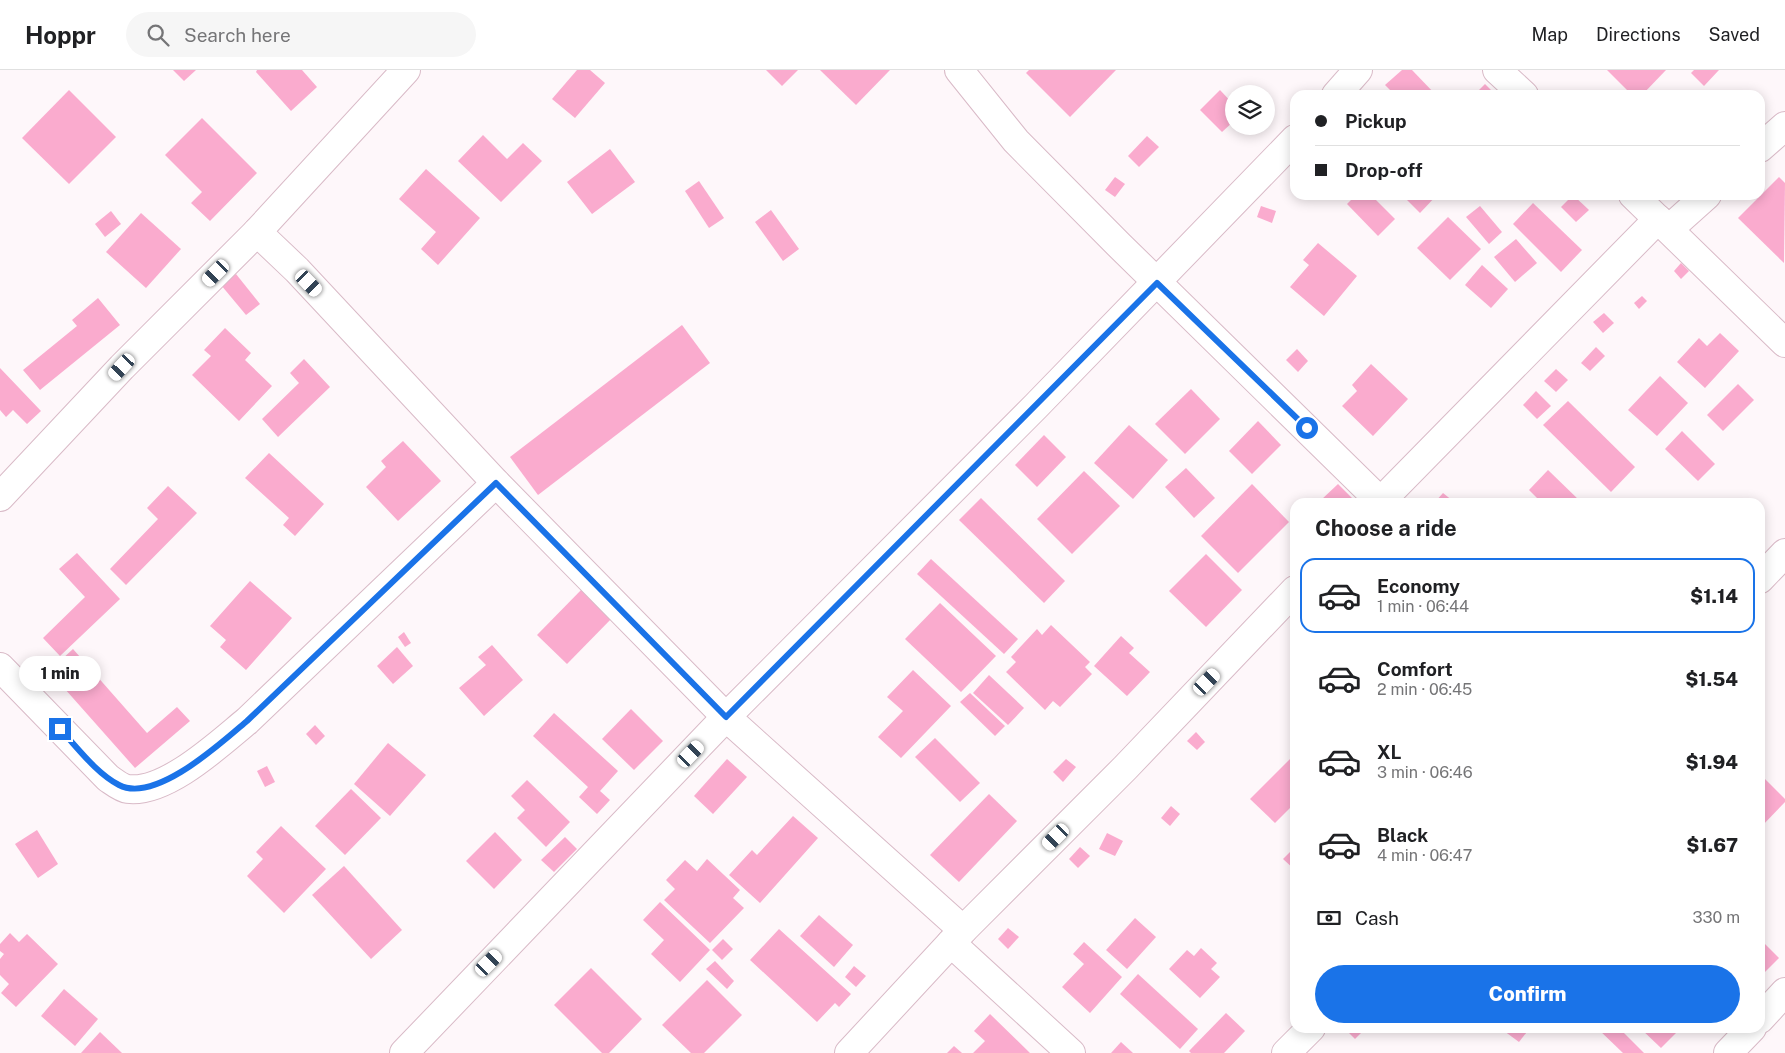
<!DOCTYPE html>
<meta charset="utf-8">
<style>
:root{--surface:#fff;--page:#f6f6f6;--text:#202124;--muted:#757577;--line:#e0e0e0;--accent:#1a73e8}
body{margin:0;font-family:"Public Sans",sans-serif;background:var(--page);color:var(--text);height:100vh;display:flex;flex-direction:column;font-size:19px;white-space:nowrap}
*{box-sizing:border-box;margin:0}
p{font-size:16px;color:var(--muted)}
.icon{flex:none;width:28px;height:28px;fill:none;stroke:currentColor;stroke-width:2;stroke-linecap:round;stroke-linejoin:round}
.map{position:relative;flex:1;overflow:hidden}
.drawer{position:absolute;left:1290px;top:428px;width:475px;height:535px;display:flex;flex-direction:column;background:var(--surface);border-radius:15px;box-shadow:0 2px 12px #0003}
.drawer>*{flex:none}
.guide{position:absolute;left:1290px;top:20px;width:475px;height:110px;border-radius:15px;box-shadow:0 2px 12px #0003;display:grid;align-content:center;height:110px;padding:0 25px;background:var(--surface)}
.controls{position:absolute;left:1225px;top:15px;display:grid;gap:10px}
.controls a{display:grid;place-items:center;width:50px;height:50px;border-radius:50%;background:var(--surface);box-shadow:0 2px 12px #0003;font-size:25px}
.end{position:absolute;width:22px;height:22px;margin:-11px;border:6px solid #1a73e8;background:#fff;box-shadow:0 0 0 2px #fff}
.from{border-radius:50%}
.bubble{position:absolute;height:35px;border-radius:18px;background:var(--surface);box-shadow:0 2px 12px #0003;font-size:16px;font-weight:800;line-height:35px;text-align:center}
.car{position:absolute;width:15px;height:30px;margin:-15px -8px;border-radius:6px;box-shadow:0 0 4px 1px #0007;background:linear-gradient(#fff 24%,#345 0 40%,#fff 0 76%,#345 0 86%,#fff 0)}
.guide b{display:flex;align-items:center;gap:18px;height:48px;font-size:19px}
.guide b+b{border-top:1px solid var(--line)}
.guide i{width:12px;height:12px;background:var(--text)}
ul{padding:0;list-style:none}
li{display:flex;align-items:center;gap:15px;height:75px;margin:0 10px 8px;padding:0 15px;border:2px solid transparent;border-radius:15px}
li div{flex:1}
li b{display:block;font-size:19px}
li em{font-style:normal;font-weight:800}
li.current{border-color:var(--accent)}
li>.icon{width:45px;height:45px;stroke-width:1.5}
h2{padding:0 25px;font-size:22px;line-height:60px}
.pay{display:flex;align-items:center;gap:12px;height:55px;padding:0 25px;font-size:19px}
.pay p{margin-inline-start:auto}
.primary-button{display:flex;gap:10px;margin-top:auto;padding:10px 25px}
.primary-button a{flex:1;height:58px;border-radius:30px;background:var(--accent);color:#fff;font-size:20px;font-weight:800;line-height:58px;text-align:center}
header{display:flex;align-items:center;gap:30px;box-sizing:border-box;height:70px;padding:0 25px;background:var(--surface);border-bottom:1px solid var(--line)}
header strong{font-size:24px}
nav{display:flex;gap:28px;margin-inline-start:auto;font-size:18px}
.search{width:350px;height:45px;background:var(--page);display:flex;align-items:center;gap:12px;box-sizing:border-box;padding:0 18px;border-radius:28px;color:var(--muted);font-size:19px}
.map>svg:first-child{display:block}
.building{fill:#faabce}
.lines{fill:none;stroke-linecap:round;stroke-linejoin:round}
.minor-casing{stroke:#d9bac7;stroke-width:30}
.minor{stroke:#fff;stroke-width:28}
.route{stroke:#1a73e8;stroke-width:6}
</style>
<header>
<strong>Hoppr</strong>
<div class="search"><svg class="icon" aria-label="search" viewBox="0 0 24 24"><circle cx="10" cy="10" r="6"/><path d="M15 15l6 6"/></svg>Search here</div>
<nav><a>Map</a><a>Directions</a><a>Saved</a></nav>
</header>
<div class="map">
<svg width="1785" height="983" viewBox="0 0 1785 983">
<rect width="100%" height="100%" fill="#fef7fa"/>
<g class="building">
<polygon points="173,0 196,0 184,11"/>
<polygon points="257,0 302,0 317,17 291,41 256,2"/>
<polygon points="577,0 590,0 605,13 575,48 552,29"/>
<polygon points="766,0 798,0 782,16"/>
<polygon points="820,0 890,0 856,35"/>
<polygon points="1029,0 1116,0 1070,47 1026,3"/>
<polygon points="1402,0 1412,0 1436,25 1395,25 1385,15"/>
<polygon points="1607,0 1666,0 1642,25 1632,25"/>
<polygon points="1694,0 1719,0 1704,16 1691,3"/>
<polygon points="1485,14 1496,25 1474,25"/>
<polygon points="69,20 116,67 69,114 22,68"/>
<polygon points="1220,20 1234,35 1234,51 1222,62 1200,40"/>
<polygon points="202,48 257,103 210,151 191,133 202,122 165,85"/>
<polygon points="483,65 507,89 523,73 542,91 501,132 458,91"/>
<polygon points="1147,66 1159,77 1139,97 1128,86"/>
<polygon points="610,79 635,112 592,144 567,112"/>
<polygon points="426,99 480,148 438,195 421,179 436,162 399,129"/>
<polygon points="1115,107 1125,114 1115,127 1105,120"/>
<polygon points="1779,107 1785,113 1784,193 1738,148"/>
<polygon points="699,111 724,148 709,158 685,121"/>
<polygon points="1356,125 1371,125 1395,149 1378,166 1347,134"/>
<polygon points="1402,125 1437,125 1420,143"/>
<polygon points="1573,125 1589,140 1576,152 1561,137"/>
<polygon points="1533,133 1582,180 1561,202 1513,154"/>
<polygon points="1261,136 1276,141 1272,153 1257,147"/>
<polygon points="1480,136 1502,162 1489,174 1466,147"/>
<polygon points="771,140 799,179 783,191 755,152"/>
<polygon points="111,141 121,154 105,167 95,154"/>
<polygon points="141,143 181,179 146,218 106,182"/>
<polygon points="1448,147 1481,179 1450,210 1417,178"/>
<polygon points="1516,169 1537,193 1515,212 1494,187"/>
<polygon points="1318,173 1357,206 1324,246 1290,217 1309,195 1303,190"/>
<polygon points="1681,193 1689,201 1681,209 1674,201"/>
<polygon points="1482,195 1508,219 1491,238 1465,215"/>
<polygon points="236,204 260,234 246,245 221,215"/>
<polygon points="1642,226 1647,231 1639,239 1634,233"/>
<polygon points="98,228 120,255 40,320 23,300 77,256 72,250"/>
<polygon points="1604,243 1614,253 1603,263 1593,252"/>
<polygon points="682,255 710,293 538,425 510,387"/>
<polygon points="225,258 251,283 245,290 272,316 239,351 192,305 211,286 204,280"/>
<polygon points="1720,263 1739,281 1705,318 1677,292 1699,268 1707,276"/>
<polygon points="1596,277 1605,286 1590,301 1581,293"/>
<polygon points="1297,279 1308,291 1298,302 1286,290"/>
<polygon points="304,289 330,317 278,367 262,349 299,313 290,303"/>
<polygon points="1371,294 1408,329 1373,366 1342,336 1357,321 1352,315"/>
<polygon points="0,298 41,341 27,354 13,340 6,347 0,340"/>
<polygon points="1556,299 1568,310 1556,322 1544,311"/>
<polygon points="1660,306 1688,333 1657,366 1628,340"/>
<polygon points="1738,314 1754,330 1723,361 1707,345"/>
<polygon points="1191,319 1220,349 1185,384 1155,354"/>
<polygon points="1536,321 1551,336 1537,349 1523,335"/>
<polygon points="1568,331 1635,397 1611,422 1543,355"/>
<polygon points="1258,351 1281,375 1252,404 1229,381"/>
<polygon points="1129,355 1168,390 1133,429 1094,393"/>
<polygon points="1682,361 1715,394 1698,411 1665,379"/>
<polygon points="1044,365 1066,387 1037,417 1015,395"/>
<polygon points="403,371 441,411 398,451 366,417 386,397 381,391"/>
<polygon points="269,383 324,434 295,466 283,455 289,448 245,408"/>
<polygon points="1186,398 1215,428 1194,448 1165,417"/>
<polygon points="1548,400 1581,432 1541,432 1529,420"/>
<polygon points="1084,401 1120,436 1072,484 1037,449"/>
<polygon points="1252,414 1289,452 1238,503 1201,466"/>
<polygon points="1338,414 1352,428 1348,432 1323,432 1321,430"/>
<polygon points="168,416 197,443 126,515 110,499 158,449 147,438"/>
<polygon points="1443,423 1453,431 1435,432"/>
<polygon points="981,428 1065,511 1044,533 959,450"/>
<polygon points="77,483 120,529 60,586 43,568 85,527 59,499"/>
<polygon points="1206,484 1242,520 1206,557 1169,521"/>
<polygon points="931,489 1018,569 1004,584 917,504"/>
<polygon points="250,511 292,548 246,600 220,577 226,570 210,556"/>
<polygon points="584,517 614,546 567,594 537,565"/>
<polygon points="940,533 996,586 961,622 905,569"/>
<polygon points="1051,555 1090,592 1085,597 1092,604 1060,637 1053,631 1045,640 1006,602 1016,592 1011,587 1037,559 1042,565"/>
<polygon points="404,562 411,573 405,577 398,567"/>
<polygon points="1121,566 1134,578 1129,583 1150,602 1127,626 1094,596"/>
<polygon points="492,575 523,610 484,646 459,618 486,595 478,587"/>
<polygon points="397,577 413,596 393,614 377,596"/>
<polygon points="73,579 147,663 177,637 190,651 135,698 49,601"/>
<polygon points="913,600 951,636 901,688 878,667 903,641 887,627"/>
<polygon points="989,605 1024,638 1008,655 973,623"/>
<polygon points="970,623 1005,656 995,666 960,632"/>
<polygon points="631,639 663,671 634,700 602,669"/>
<polygon points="554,643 618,701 600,721 610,730 597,744 579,727 588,717 533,666"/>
<polygon points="315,655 325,666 316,675 306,664"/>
<polygon points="1196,662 1205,672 1197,680 1187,671"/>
<polygon points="935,668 980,713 960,732 915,687"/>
<polygon points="388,673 426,705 390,746 354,714"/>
<polygon points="1294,685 1295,733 1275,753 1250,729"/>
<polygon points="727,689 747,707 713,744 694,726"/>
<polygon points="1066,689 1076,697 1063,712 1053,702"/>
<polygon points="267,696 275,712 265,717 257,701"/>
<polygon points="1760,704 1785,729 1785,732 1760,758"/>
<polygon points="527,710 570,752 546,777 517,748 525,740 511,726"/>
<polygon points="351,719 381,748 345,785 315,756"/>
<polygon points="989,724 1017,751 959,812 930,785"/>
<polygon points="1171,736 1180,744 1170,756 1161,748"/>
<polygon points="793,746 818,768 760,833 729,805 752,780 757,785"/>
<polygon points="281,756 326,799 284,843 247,806 263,789 256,782"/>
<polygon points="37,760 58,794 38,808 15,774"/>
<polygon points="495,762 522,790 494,819 466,791"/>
<polygon points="1107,763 1123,771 1115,786 1099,779"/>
<polygon points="565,767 577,779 554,802 541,790"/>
<polygon points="1080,777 1090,786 1078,798 1069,789"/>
<polygon points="1295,777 1295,800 1283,789"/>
<polygon points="707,789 740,820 733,828 744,838 710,873 664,830 675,819 666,810 685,790 697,801"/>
<polygon points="344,796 402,860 371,889 312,825"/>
<polygon points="660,832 710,880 680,912 651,884 664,870 643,850"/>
<polygon points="819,845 853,875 834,897 800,866"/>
<polygon points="1135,848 1156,867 1127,899 1106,880"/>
<polygon points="1008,858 1019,867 1008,879 998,869"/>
<polygon points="779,859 851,924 839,937 835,933 817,952 750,890"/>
<polygon points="10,863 19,872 27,864 58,894 16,937 1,923 9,914 0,905 0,889 4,884 0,881 0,874"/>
<polygon points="723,869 733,879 722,890 712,880"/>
<polygon points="1760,869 1779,888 1760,907"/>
<polygon points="1084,872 1122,907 1090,943 1062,917 1084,894 1073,884"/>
<polygon points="1201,878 1217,893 1211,899 1220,907 1200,928 1169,899 1187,880 1194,886"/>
<polygon points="715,891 734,911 727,919 706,899"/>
<polygon points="854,896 866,906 856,917 845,907"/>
<polygon points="591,898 642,949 609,983 602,983 554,935"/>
<polygon points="1138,904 1198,959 1180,979 1120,924"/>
<polygon points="707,910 742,945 704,983 691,983 662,955"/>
<polygon points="64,919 98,949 75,976 41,946"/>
<polygon points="1226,943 1245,961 1224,983 1191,983 1189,981"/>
<polygon points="990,944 1030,983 973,983 985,971 974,961"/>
<polygon points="1344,958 1366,958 1355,969"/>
<polygon points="1500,958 1530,958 1519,972"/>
<polygon points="1597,958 1619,958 1644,983 1623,983"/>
<polygon points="1640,958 1681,958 1661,978"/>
<polygon points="100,962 122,983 81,983"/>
<polygon points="1121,972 1133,983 1111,983"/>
<polygon points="954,976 962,983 947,983"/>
</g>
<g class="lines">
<g class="minor-casing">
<g id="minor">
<polyline points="959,0 1016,71 1119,175 1381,432"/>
<polyline points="1497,0 1524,25"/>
<polyline points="1336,25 1358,0"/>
<polyline points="1760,78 1785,56"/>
<polyline points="1633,125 1785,273"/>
<polyline points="1669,159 1707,125"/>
<polyline points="257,162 297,200 496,413 726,647 963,860"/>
<polyline points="0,427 122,297 257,162 406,0"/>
<polyline points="1380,432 1658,149"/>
<polyline points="1760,509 1785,483"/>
<path d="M 0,597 L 108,708 C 114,712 121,718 128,719 C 166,724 220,673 247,651 L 496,413"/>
<polyline points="951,873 1071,983"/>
<polyline points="1760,949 1785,922"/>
<polyline points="404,983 726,647 1036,336 1295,69"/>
<polyline points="849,983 963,860 1125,698 1295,520"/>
<polyline points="1286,983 1311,958"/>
<polyline points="1728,983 1752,958"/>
</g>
</g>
<use href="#minor" class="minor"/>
</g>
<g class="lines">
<path class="route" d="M 60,659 C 78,678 96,703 119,715 C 155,734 221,673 247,651 L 496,413 L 726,647 L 1157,213 L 1307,358"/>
</g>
</svg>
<div class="controls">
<a><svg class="icon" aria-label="layers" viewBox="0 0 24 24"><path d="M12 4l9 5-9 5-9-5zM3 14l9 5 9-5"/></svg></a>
</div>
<i class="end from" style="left:1307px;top:358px"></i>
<i class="end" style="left:60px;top:659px"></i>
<div class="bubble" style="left:19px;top:586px;width:82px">1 min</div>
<i class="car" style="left:216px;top:203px;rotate:225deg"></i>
<i class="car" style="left:309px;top:213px;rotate:136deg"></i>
<i class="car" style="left:122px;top:297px;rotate:223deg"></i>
<i class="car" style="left:1207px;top:612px;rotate:44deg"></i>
<i class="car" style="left:691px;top:684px;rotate:44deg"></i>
<i class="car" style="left:1056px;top:767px;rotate:225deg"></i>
<i class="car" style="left:489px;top:893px;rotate:45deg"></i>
<div class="guide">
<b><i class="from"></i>Pickup</b>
<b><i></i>Drop-off</b>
</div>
<section class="drawer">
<h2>Choose a ride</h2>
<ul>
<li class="current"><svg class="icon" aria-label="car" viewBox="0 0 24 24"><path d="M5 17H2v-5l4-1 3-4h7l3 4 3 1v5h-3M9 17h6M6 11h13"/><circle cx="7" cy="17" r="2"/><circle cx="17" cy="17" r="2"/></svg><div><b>Economy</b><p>1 min · 06:44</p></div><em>$1.14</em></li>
<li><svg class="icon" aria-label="car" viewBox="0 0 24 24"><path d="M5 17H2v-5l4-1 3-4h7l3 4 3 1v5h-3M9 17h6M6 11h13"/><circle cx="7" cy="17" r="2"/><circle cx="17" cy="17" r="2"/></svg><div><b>Comfort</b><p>2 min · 06:45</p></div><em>$1.54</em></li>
<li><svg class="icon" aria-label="car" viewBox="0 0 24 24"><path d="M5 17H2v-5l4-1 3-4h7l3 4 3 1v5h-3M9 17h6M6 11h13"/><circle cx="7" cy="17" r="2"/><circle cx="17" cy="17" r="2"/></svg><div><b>XL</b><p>3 min · 06:46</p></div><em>$1.94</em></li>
<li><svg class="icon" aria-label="car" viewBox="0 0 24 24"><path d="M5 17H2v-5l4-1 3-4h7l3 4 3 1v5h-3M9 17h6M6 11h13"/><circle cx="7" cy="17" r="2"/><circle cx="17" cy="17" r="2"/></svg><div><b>Black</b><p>4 min · 06:47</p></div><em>$1.67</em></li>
</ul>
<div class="pay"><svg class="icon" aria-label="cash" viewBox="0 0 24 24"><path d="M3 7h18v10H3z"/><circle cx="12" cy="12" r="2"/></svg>Cash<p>330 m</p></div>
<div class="primary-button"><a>Confirm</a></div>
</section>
</div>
